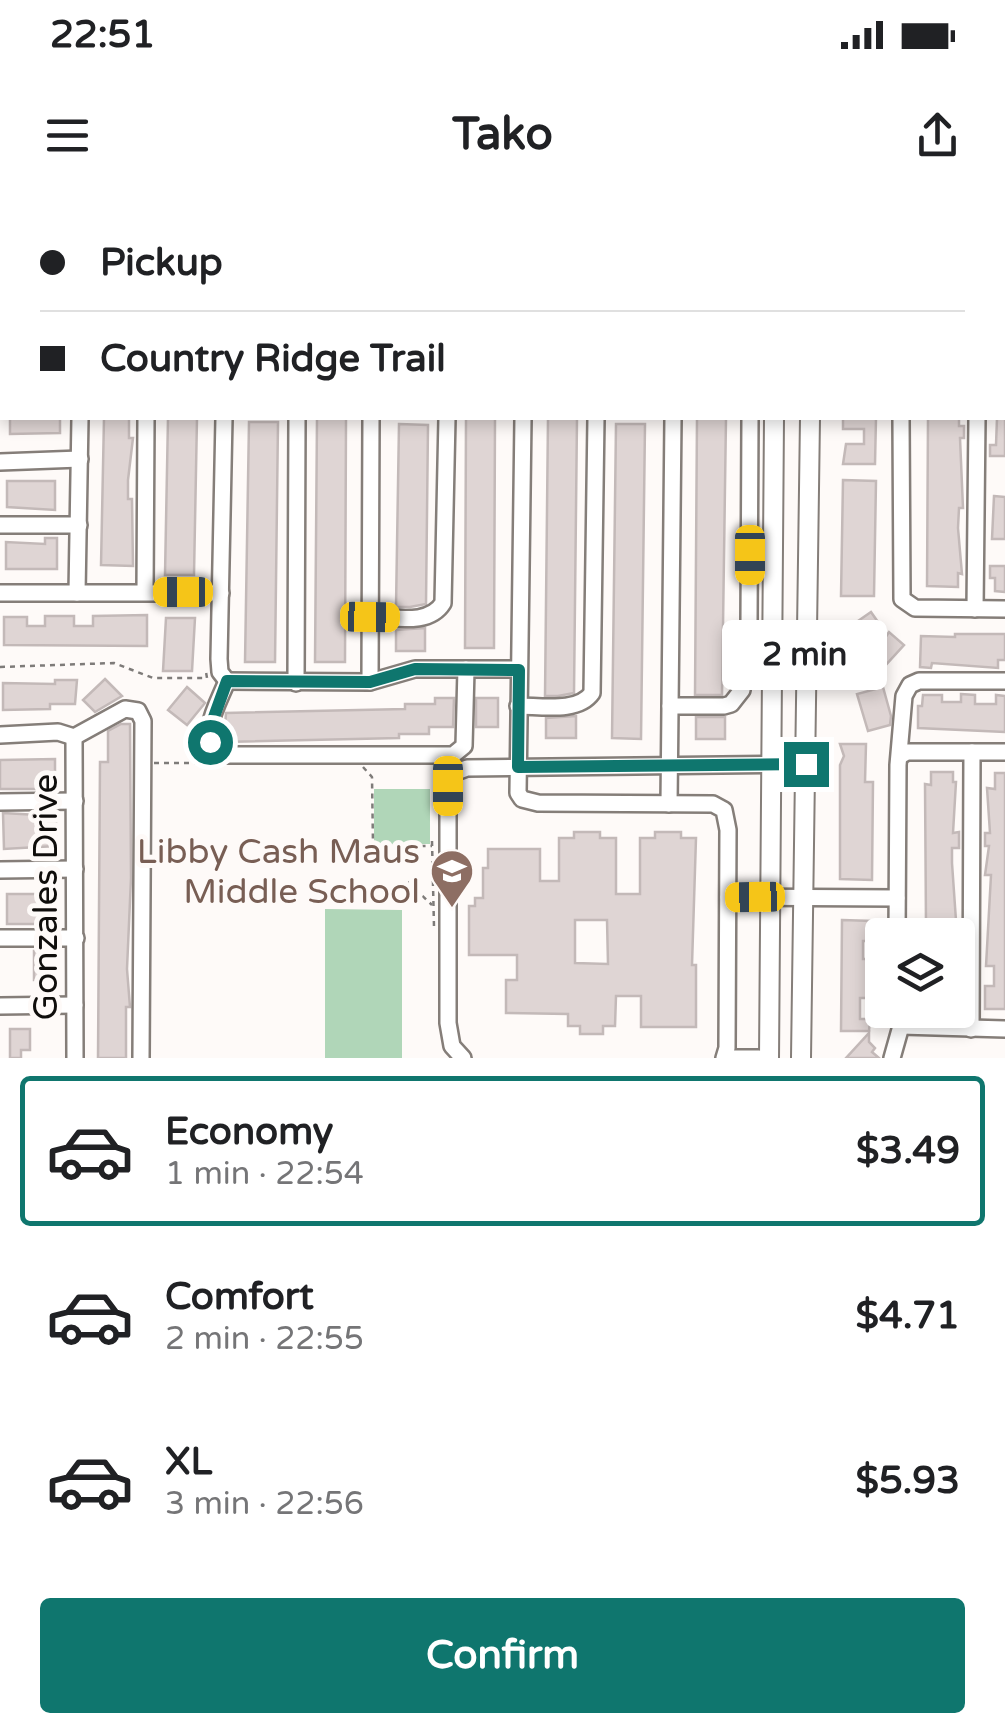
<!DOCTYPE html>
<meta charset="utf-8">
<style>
:root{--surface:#fff;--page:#f6f6f6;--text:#202124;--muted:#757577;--line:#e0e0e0;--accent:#0f766e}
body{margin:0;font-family:"Varela Round",sans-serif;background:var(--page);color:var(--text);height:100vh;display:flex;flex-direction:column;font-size:38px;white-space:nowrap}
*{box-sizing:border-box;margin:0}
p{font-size:32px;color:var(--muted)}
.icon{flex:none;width:55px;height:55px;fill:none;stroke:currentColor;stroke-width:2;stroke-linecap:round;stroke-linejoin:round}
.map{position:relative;height:858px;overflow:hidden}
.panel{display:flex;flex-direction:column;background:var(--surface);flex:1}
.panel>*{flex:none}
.top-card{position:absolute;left:0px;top:0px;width:1005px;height:220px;box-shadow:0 5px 15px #0003;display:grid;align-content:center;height:220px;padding:0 40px;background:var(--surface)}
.tools{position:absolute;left:865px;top:718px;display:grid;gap:20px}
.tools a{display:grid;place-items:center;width:110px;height:110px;border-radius:10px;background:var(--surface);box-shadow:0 5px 15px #0003;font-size:50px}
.end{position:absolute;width:45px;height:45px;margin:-22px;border:12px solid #0f766e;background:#fff;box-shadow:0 0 0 5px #fff}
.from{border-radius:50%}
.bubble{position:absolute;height:70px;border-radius:10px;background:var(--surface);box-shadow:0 5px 15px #0003;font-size:32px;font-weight:700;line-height:70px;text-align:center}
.car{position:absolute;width:30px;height:60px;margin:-30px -15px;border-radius:12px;box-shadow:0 0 8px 2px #0007;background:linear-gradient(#f5c518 24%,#345 0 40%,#f5c518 0 76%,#345 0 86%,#f5c518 0)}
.top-card b{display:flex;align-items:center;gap:35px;height:95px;font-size:38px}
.top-card b+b{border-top:2px solid var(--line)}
.top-card i{width:25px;height:25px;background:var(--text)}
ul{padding:18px 0 0;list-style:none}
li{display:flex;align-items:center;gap:30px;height:150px;margin:0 20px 15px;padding:0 20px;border:5px solid transparent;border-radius:10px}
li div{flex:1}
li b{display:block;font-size:38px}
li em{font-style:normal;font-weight:700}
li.on{border-color:var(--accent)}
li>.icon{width:90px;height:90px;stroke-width:1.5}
.primary-button{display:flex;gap:20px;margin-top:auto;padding:20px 40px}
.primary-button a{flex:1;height:115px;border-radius:10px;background:var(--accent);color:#fff;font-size:40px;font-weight:700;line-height:115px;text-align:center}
.status{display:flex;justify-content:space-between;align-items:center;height:70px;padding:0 50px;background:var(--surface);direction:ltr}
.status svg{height:28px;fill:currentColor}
header{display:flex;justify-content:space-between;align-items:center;height:130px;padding:0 40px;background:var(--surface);font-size:45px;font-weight:700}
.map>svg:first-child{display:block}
.green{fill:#b0d6b8}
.building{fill:#dfd5d4;stroke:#c3b9b8;stroke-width:2.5;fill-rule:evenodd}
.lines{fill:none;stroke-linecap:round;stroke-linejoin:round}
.minor-casing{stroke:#857e79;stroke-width:20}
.major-casing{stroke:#857e79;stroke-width:22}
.path{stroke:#7e7b79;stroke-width:2.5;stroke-dasharray:5 5;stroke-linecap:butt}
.minor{stroke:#fff;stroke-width:15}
.major{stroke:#fff;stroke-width:18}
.route{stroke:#0f766e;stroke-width:12}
.labels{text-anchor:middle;stroke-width:10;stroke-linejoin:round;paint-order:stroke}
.education-label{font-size:35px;fill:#785e54;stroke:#fefaf8;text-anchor:end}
.street-label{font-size:35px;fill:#0f0d0b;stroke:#fefaf8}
</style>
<div class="status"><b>22:51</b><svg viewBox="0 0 49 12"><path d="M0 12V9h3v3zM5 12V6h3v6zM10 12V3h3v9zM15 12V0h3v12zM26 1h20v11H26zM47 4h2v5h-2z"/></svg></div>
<header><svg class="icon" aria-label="menu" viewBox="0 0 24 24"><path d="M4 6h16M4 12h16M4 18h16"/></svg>Tako<svg class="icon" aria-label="share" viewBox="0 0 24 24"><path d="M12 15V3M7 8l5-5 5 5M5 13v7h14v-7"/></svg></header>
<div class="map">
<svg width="1005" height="858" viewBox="0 0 1005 858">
<rect width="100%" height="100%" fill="#fefaf8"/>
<g class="green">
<rect x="374" y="589" width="56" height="55"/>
<polygon points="325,709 402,710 402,858 325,858"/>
</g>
<g class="building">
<polygon points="10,218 60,218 60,233 10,234"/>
<polygon points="104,218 129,218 129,238 133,238 128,280 128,299 132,299 133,366 101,365"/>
<polygon points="168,218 197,218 194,375 165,375"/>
<polygon points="317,218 346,218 345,462 315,462"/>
<polygon points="466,218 495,218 494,448 465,448"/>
<polygon points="548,218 577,218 574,493 558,496 545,496"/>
<polygon points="697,218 726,218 722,495 695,495"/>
<polygon points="843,218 876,218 875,264 843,264 846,244 864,244 864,229 843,229"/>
<polygon points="928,218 959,218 959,226 964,226 964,238 960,238 963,308 959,308 958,328 962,374 958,373 958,387 927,386"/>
<polygon points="997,218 1005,218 1005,256 990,256 990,245 996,245"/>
<polygon points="249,222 278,222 275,462 245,462"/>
<polygon points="399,224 428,225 426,404 410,407 396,407"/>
<polygon points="616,224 645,224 641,539 612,538"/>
<polygon points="843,280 876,281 874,396 841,396"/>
<polygon points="7,281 55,281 55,310 7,307"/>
<polygon points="994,296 1005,297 1005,339 992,339"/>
<polygon points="45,338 57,338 57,369 6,369 6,342 45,344"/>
<polygon points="990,366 1005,366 1005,392 995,391 995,378 990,378"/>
<polygon points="871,412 887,435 889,432 904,445 883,468 857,447 845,430"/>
<polygon points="147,415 147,446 4,445 4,417 27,417 27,426 45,426 45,416 74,416 74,426 93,426 93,416"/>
<polygon points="166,418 195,418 192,471 163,471"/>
<polygon points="425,428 425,451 396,451 396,430"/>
<polygon points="955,434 1005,434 1005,460 998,460 998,468 932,463 931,468 920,467 921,436 955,437"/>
<polygon points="105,479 122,496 95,512 83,500"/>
<polygon points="55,480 77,480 75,504 50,504 50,509 3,510 3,483 55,484"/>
<polygon points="187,487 205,503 187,525 168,510"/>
<polygon points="883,487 891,516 890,525 868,531 857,494"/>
<polygon points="961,494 975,495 975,504 996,504 996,495 1005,496 1005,532 918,528 918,506 922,506 923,495 942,495 942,502 961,502"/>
<polygon points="435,498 454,498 453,527 429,527 429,534 399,534 399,538 224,542 226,513 405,509 405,504 435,504"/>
<rect x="476" y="498" width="22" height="29"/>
<polygon points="576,516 576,538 546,538 546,518"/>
<rect x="696" y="517" width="29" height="22"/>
<polygon points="121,524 130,524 131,678 127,769 130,807 126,807 126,858 98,858 100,562 108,562 108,531"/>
<polygon points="840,544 866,544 865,582 873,582 872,680 840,679 840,565 844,556"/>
<polygon points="55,559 55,579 46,579 46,589 0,589 0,560"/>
<polygon points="931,572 953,572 953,582 956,582 953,633 959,632 959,648 952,648 952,663 957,735 923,735 923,725 926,725 925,584 931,585"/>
<polygon points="995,573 1005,573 1005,809 985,809 985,786 994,786 994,766 986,766 991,675 985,675 989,646 985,646 985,633 990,633 987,588 995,589"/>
<polygon points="3,613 56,616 56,646 4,649"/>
<path d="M 574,632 L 600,632 L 600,638 L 616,638 L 616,694 L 640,694 L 640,638 L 655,638 L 655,632 L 681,632 L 681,638 L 696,638 L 692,765 L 696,765 L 696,827 L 641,827 L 641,796 L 616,796 L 615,826 L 603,826 L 603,834 L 580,834 L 580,826 L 568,826 L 568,814 L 506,813 L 506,780 L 517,780 L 517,755 L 469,755 L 469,706 L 475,706 L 475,698 L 483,698 L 483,668 L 488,668 L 488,649 L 540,649 L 540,681 L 559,681 L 559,638 L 574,638 ZM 575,720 L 607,720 L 608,764 L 575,763 Z"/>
<rect x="7" y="694" width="47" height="30"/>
<polygon points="842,720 873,721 872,741 863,741 863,759 873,759 871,798 860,798 860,819 870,819 869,831 841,831"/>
<polygon points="34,751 46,751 46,759 52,759 52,780 34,780"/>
<polygon points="10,829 30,829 30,850 21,850 21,858 10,858"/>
<polygon points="869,833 869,842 875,848 872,852 879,858 846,858"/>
</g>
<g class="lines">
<g class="minor-casing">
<g id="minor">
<polyline points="359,0 370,2"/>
<polyline points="81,2 81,0"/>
<polyline points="226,2 226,0"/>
<polyline points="677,2 677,0"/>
<polyline points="0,55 2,55"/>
<polyline points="0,123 2,123"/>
<polyline points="1002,147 1005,148"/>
<polyline points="0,189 2,189"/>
<polyline points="224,218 219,459 220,472 227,481"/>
<polyline points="523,218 518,593 522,599 538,603 713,604 724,610 728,630 727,848 724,858"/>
<polyline points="901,218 902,399 915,408 1005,409"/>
<polyline points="0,262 80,259"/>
<polyline points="0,325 79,325"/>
<polyline points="145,392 146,218"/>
<polyline points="0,393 221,393"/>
<polyline points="77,393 80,218"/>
<polyline points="975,409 977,218"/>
<path d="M 370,417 C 394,417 429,426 443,403 L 447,218"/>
<path d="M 227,481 C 218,504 197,536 220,555 L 453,555 L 464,546 L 466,469"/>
<polyline points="227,481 370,482 415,469 519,469"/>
<polyline points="370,482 371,218"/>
<polyline points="296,483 297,218"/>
<path d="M 518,506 C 541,506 578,513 592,493 L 596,218"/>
<polyline points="670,506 724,506 731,504 742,490 749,424 750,218"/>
<polyline points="0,535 58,532 74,537"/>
<polyline points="74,537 125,509 138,511 143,521 141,858"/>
<polyline points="74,537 75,858"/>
<polyline points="900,556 907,552 1005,552"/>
<polyline points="0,602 75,601"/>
<polyline points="669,604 673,218"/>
<polyline points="0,670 75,669"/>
<polyline points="728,697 897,698"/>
<polyline points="897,735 898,565 904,496 910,485 919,481 1005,481"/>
<polyline points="0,738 76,738"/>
<polyline points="0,806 75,805"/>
<polyline points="901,826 1005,829"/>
<polyline points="971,829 972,552"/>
<polyline points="463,858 452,846 448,823 448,584 454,573 467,568 807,564"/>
<polyline points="734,858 759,858"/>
<polyline points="892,858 901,826 898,810"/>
</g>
</g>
<g class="major-casing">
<g id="major">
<polyline points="811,0 811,2"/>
<polyline points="776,2 776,0"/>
<polyline points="769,858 774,218"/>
<polyline points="801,858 810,218"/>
</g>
</g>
<g class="path">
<polyline points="423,0 434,2"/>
<polyline points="495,0 506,2"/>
<polyline points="1002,108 1005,110"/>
<polyline points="0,467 114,463 153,478 207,478 206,472"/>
<polyline points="154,563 211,563"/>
<polyline points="363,567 372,577 373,646 432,646"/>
<polyline points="432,641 434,727"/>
<polyline points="408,682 432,705"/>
</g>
<use href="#minor" class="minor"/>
<use href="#major" class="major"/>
</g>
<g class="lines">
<polyline class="route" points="210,542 210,528 227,481 370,482 415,469 519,470 518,567 806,564"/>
</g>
<defs>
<g id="school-pin" transform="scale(2.25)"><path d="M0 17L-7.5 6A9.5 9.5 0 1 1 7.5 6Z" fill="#8d6e63" stroke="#fefaf8"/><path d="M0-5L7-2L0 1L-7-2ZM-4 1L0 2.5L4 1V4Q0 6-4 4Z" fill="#fff"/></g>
</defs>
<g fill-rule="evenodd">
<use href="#school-pin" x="452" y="671"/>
</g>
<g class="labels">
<g class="education-label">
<text x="420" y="663">Libby Cash Maus<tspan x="420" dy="40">Middle School</tspan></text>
</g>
<g class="street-label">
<text transform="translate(45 697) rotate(-90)" y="12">Gonzales Drive</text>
</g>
</g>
</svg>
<div class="tools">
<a><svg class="icon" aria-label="layers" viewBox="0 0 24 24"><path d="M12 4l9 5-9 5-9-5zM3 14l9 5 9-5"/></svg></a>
</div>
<i class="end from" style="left:210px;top:542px"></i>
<i class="end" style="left:806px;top:564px"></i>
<div class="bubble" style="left:722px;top:420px;width:165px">2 min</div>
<i class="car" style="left:750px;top:355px;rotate:180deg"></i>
<i class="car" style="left:183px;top:392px;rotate:270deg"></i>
<i class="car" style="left:370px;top:417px;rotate:91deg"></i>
<i class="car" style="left:448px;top:586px;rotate:180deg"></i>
<i class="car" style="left:755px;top:697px;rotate:269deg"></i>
<div class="top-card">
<b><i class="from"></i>Pickup</b>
<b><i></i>Country Ridge Trail</b>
</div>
</div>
<section class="panel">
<ul>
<li class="on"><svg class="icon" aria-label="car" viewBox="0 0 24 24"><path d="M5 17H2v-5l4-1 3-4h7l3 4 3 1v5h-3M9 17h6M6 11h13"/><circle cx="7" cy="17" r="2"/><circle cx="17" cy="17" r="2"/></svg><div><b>Economy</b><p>1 min · 22:54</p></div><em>$3.49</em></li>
<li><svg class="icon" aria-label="car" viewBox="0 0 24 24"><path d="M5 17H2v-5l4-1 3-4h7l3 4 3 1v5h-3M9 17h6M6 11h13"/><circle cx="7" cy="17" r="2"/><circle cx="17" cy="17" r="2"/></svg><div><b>Comfort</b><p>2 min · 22:55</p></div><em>$4.71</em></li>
<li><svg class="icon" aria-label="car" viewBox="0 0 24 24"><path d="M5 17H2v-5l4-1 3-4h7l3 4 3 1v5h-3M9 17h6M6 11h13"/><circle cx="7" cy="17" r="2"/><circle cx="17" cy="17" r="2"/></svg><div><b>XL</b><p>3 min · 22:56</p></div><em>$5.93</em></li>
</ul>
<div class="primary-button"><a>Confirm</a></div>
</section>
